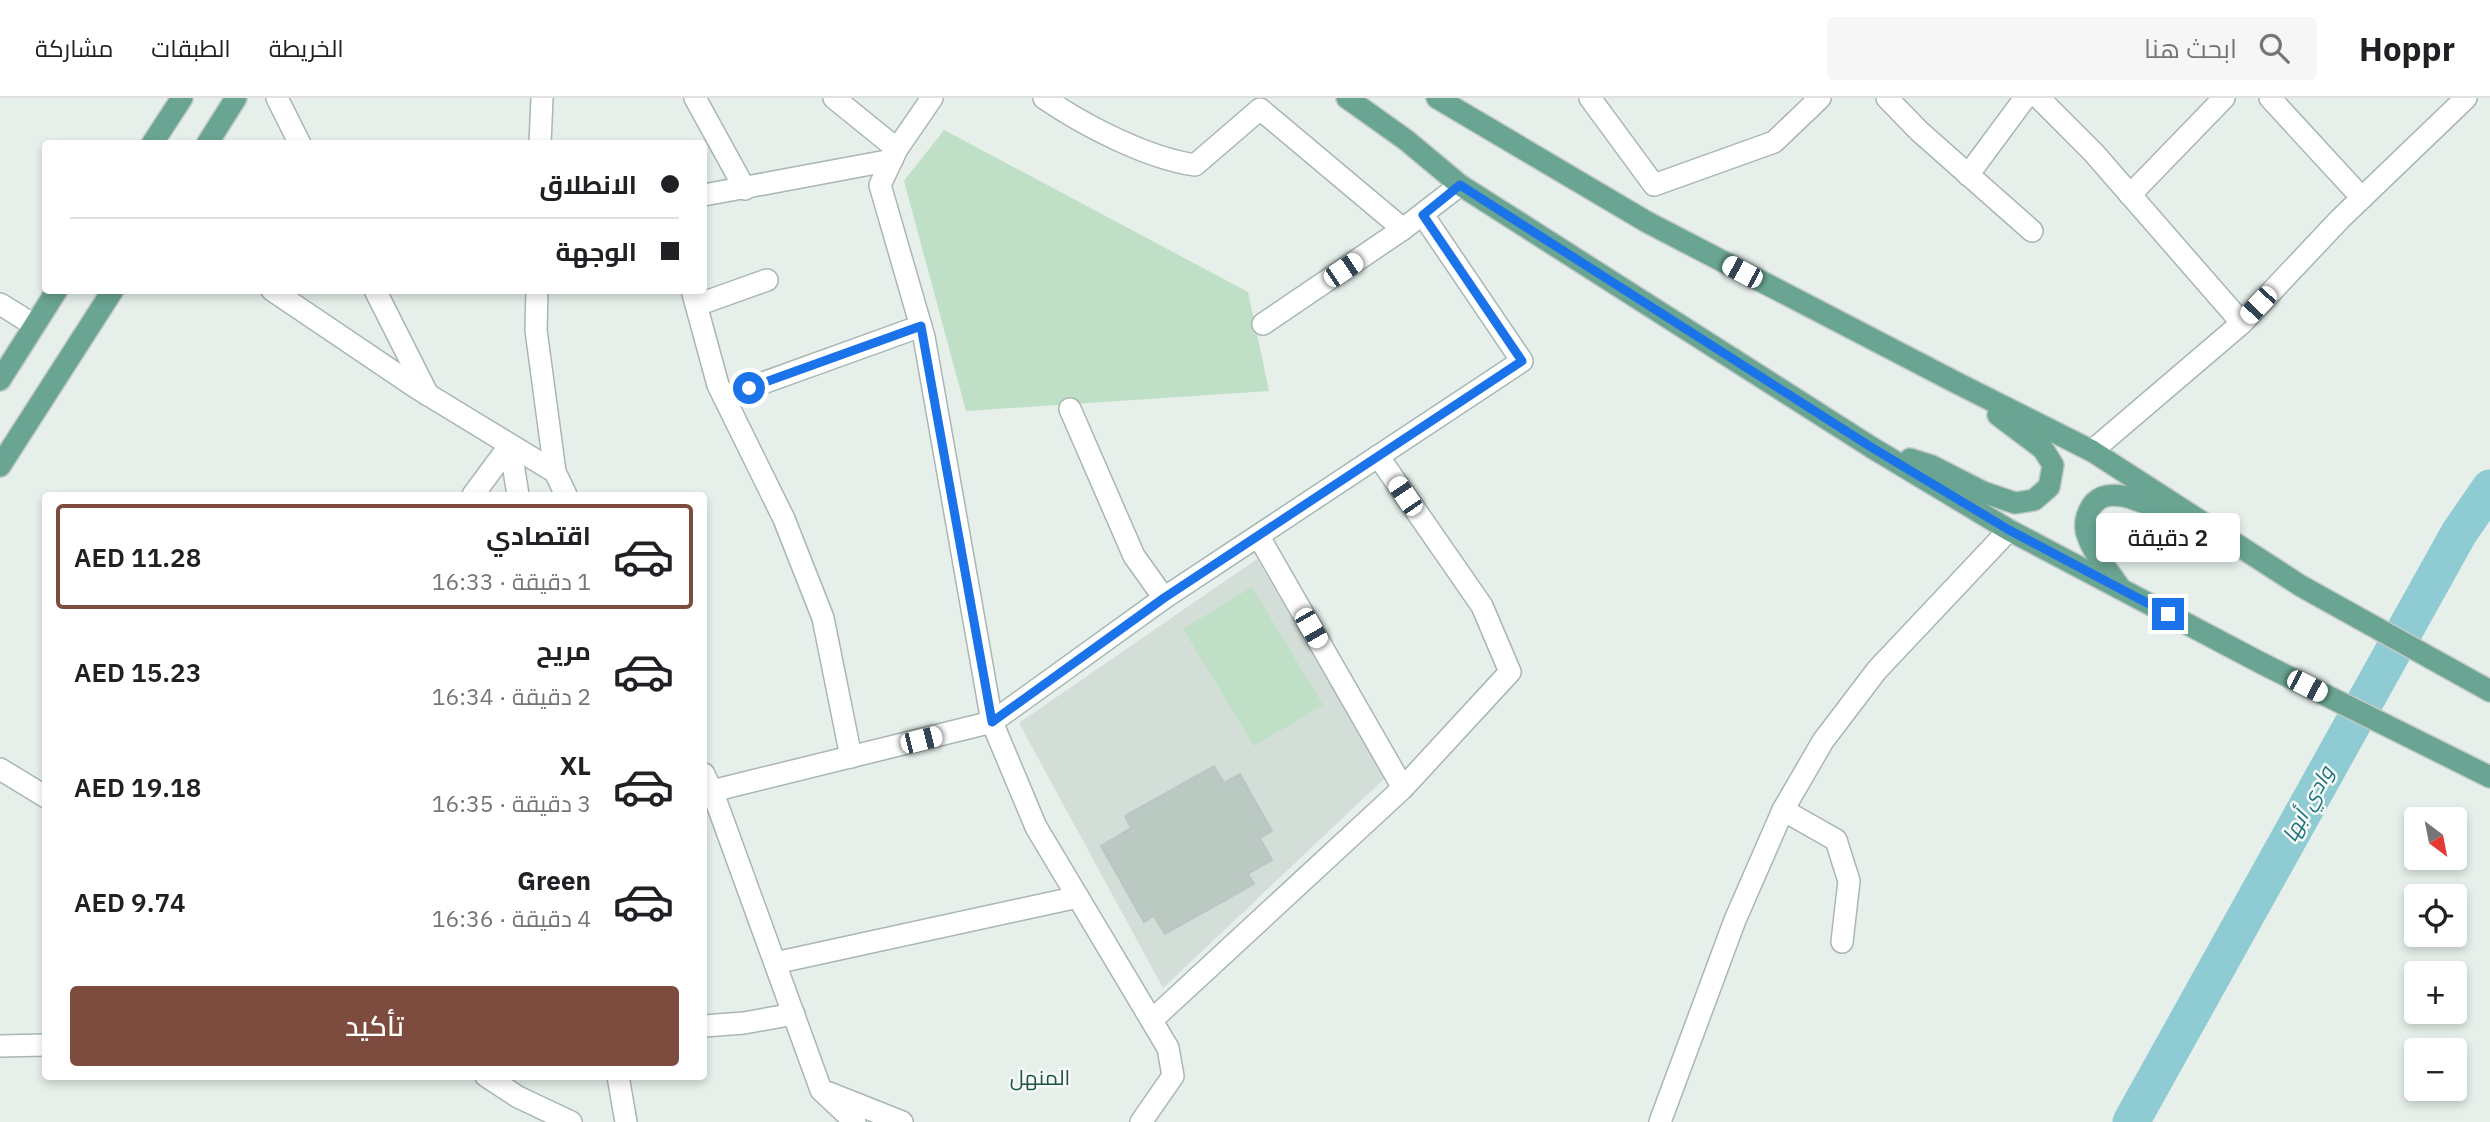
<!DOCTYPE html>
<html lang="ar">
<meta charset="utf-8">
<style>
:root{--surface:#fff;--page:#f6f6f6;--text:#202124;--muted:#757577;--line:#e0e0e0;--accent:#7e4b3f}
body{margin:0;font-family:"IBM Plex Sans",Cairo,sans-serif;background:var(--page);color:var(--text);direction:rtl;height:100vh;display:flex;flex-direction:column;font-size:26px;white-space:nowrap}
*{box-sizing:border-box;margin:0}
p{font-size:23px;color:var(--muted)}
.icon{flex:none;width:38px;height:38px;fill:none;stroke:currentColor;stroke-width:2;stroke-linecap:round;stroke-linejoin:round}
.map{position:relative;flex:1;overflow:hidden;direction:ltr}
.sheet{position:absolute;left:42px;top:394px;width:665px;height:588px;display:flex;flex-direction:column;background:var(--surface);border-radius:7px;box-shadow:0 4px 10px #0003;direction:rtl}
.sheet>*{flex:none}
.hud{position:absolute;left:42px;top:42px;width:665px;height:154px;border-radius:7px;box-shadow:0 4px 10px #0003;direction:rtl;display:grid;align-content:center;height:154px;padding:0 28px;background:var(--surface)}
.needle{width:46px;rotate:148deg}
.controls{position:absolute;left:2404px;top:709px;display:grid;gap:14px}
.controls a{display:grid;place-items:center;width:63px;height:63px;border-radius:7px;background:var(--surface);box-shadow:0 4px 10px #0003;font-size:35px}
.end{position:absolute;width:32px;height:32px;margin:-16px;border:9px solid #1a73e8;background:#fff;box-shadow:0 0 0 4px #fff}
.from{border-radius:50%}
.bubble{position:absolute;height:49px;border-radius:7px;background:var(--surface);box-shadow:0 4px 10px #0003;font-size:23px;font-weight:600;line-height:49px;text-align:center;direction:rtl}
.car{position:absolute;width:21px;height:42px;margin:-21px -10px;border-radius:9px;box-shadow:0 0 5px 2px #0007;background:linear-gradient(#fff 24%,#345 0 40%,#fff 0 76%,#345 0 86%,#fff 0)}
.hud b{display:flex;align-items:center;gap:24px;height:66px;font-size:26px}
.hud b+b{border-top:2px solid var(--line)}
.hud i{width:18px;height:18px;background:var(--text)}
ul{padding:12px 0 0;list-style:none}
li{display:flex;align-items:center;gap:21px;height:105px;margin:0 14px 10px;padding:0 14px;border:4px solid transparent;border-radius:7px}
li div{flex:1}
li b{display:block;font-size:26px}
li em{font-style:normal;font-weight:600}
li.current{border-color:var(--accent)}
li>.icon{width:63px;height:63px;stroke-width:1.5}
.primary-button{display:flex;gap:14px;margin-top:auto;padding:14px 28px}
.primary-button a{flex:1;height:80px;border-radius:7px;background:var(--accent);color:#fff;font-size:28px;font-weight:600;line-height:80px;text-align:center}
header{display:flex;align-items:center;gap:42px;box-sizing:border-box;height:98px;padding:0 35px;background:var(--surface);border-bottom:2px solid var(--line)}
header strong{font-size:33px}
nav{display:flex;gap:38px;margin-inline-start:auto;font-size:24px}
.search{width:490px;height:63px;background:var(--page);display:flex;align-items:center;gap:18px;box-sizing:border-box;padding:0 24px;border-radius:7px;color:var(--muted);font-size:26px}
.map>svg:first-child{display:block}
.built{fill:#d4ded9}
.green{fill:#bfdfc6}
.lines{fill:none;stroke-linecap:round;stroke-linejoin:round}
.river{stroke:#8fcbd3;stroke-width:37}
.building{fill:#bbc9c3;stroke:#b8c8c1;stroke-width:2}
.minor-casing{stroke:#a8b7b1;stroke-width:24}
.tertiary-casing{stroke:#a8b7b1;stroke-width:24}
.primary-casing{stroke:#c2cac7;stroke-width:24}
.minor{stroke:#fff;stroke-width:21}
.tertiary{stroke:#fff;stroke-width:21}
.primary{stroke:#6aa492;stroke-width:21}
.route{stroke:#1a73e8;stroke-width:9}
.labels{text-anchor:middle;stroke-width:5;stroke-linejoin:round;paint-order:stroke}
.water-label{font-size:21px;font-style:italic;fill:#1d727e;stroke:#f7fbf8}
.neighbourhood-label{font-size:21px;fill:#205345;stroke:#f7fbf8}
</style>
<header>
<strong>Hoppr</strong>
<div class="search"><svg class="icon" aria-label="search" viewBox="0 0 24 24"><circle cx="10" cy="10" r="6"/><path d="M15 15l6 6"/></svg>ابحث هنا</div>
<nav><a>الخريطة</a><a>الطبقات</a><a>مشاركة</a></nav>
</header>
<div class="map">
<svg width="2490" height="1024" viewBox="0 0 2490 1024">
<rect width="100%" height="100%" fill="#e6efea"/>
<polygon class="built" points="1257,461 1385,680 1163,890 1019,625"/>
<g class="green">
<polygon points="944,32 1248,194 1269,293 966,313 904,83"/>
<polygon points="1252,489 1323,607 1254,648 1183,531"/>
</g>
<g class="lines">
<polyline class="river" points="2131,1024 2459,435 2490,390"/>
</g>
<polygon class="building" points="1214,668 1224,685 1240,676 1272,733 1260,740 1272,762 1248,776 1254,786 1165,836 1154,818 1144,824 1101,748 1131,730 1125,718"/>
<g class="lines">
<g class="minor-casing">
<g id="minor">
<polyline points="277,0 300,46"/>
<polyline points="695,0 745,91"/>
<polyline points="834,0 897,51"/>
<polyline points="932,0 897,51 880,87 924,239 992,624 1036,729 1168,950 1173,978 1141,1024"/>
<path d="M 1044,0 C 1085,28 1147,60 1195,67 L 1260,11 L 1403,131"/>
<polyline points="1590,0 1654,87 1774,44 1820,0"/>
<polyline points="1887,0 1919,33 2032,133"/>
<polyline points="2039,0 2093,54 2242,225"/>
<polyline points="2270,0 2362,100"/>
<polyline points="540,46 542,0"/>
<polyline points="1968,77 2025,0"/>
<polyline points="704,97 892,62"/>
<polyline points="2130,97 2224,0"/>
<polyline points="272,192 417,290 555,374"/>
<polyline points="375,192 428,297"/>
<polyline points="537,192 536,232 555,374 566,397"/>
<polyline points="692,192 718,287 784,421 823,520 851,659"/>
<polyline points="0,206 34,227"/>
<polyline points="697,207 767,182"/>
<polyline points="1263,226 1403,131 1460,87"/>
<polyline points="724,299 921,228"/>
<polyline points="1070,311 1134,458 1164,500"/>
<polyline points="510,347 518,397"/>
<polyline points="473,397 510,347"/>
<polyline points="1259,439 1403,690"/>
<polyline points="704,676 716,703 821,992 855,1024"/>
<polyline points="712,693 992,624 1164,500 1522,263 1423,117"/>
<polyline points="1783,712 1836,742 1849,783 1842,844"/>
<polyline points="775,865 1078,799"/>
<polyline points="1152,922 1403,690 1510,574 1482,508 1378,358"/>
<polyline points="704,928 744,925 794,916"/>
<polyline points="0,948 46,947"/>
<polyline points="618,978 626,1024"/>
<polyline points="829,995 902,1024"/>
</g>
</g>
<g class="tertiary-casing">
<g id="tertiary">
<polyline points="2092,353 2242,225 2340,121 2466,0"/>
<polyline points="0,671 46,699"/>
<polyline points="486,978 518,999 571,1024"/>
<polyline points="1660,1024 1735,822 1783,712 1823,643 1877,572 2009,432"/>
</g>
</g>
<g class="primary-casing">
<g id="primary">
<polyline points="1347,0 1406,42 1460,87 1871,349 2009,432 2261,565 2490,679"/>
<polyline points="1437,0 1647,124 1957,285 2092,353 2301,488 2490,593"/>
<polyline points="152,46 182,0"/>
<polyline points="207,46 236,0"/>
<polyline points="0,282 57,192"/>
<polyline points="1910,361 1932,368 1983,394 2015,405 2034,402 2049,389 2053,367 2043,351 1998,317"/>
<polyline points="0,368 113,192"/>
<path d="M 2120,490 C 2110,474 2094,457 2088,439 C 2084,430 2085,422 2089,413 C 2104,379 2152,409 2175,419"/>
</g>
</g>
<use href="#minor" class="minor"/>
<use href="#tertiary" class="tertiary"/>
<use href="#primary" class="primary"/>
</g>
<g class="lines">
<polyline class="route" points="749,290 921,228 992,624 1164,500 1522,263 1423,117 1460,87 1871,349 2009,432 2168,516"/>
</g>
<g class="labels">
<g class="water-label">
<text transform="translate(2308 706) rotate(-61)" y="7">وادي أبها</text>
</g>
<g class="neighbourhood-label">
<text x="1040" y="987">المنهل</text>
</g>
</g>
</svg>
<div class="controls">
<a><svg class="needle" viewBox="-14 -14 28 28"><path d="M0-13l5 13h-10z" fill="#e53935"/><path d="M0 13l5-13h-10z" fill="#757577"/></svg></a>
<a><svg class="icon" aria-label="locate" viewBox="0 0 24 24"><circle cx="12" cy="12" r="6"/><path d="M12 2v4M12 18v4M2 12h4M18 12h4"/></svg></a>
<a>+</a>
<a>−</a>
</div>
<i class="end from" style="left:749px;top:290px"></i>
<i class="end" style="left:2168px;top:516px"></i>
<div class="bubble" style="left:2096px;top:415px;width:144px">2 دقيقة</div>
<i class="car" style="left:1343px;top:172px;rotate:56deg"></i>
<i class="car" style="left:1742px;top:174px;rotate:298deg"></i>
<i class="car" style="left:2258px;top:207px;rotate:223deg"></i>
<i class="car" style="left:1405px;top:398px;rotate:326deg"></i>
<i class="car" style="left:1311px;top:530px;rotate:150deg"></i>
<i class="car" style="left:2307px;top:588px;rotate:117deg"></i>
<i class="car" style="left:921px;top:642px;rotate:76deg"></i>
<div class="hud">
<b><i class="from"></i>الانطلاق</b>
<b><i></i>الوجهة</b>
</div>
<section class="sheet">
<ul>
<li class="current"><svg class="icon" aria-label="car" viewBox="0 0 24 24"><path d="M5 17H2v-5l4-1 3-4h7l3 4 3 1v5h-3M9 17h6M6 11h13"/><circle cx="7" cy="17" r="2"/><circle cx="17" cy="17" r="2"/></svg><div><b>اقتصادي</b><p>1 دقيقة · 16:33</p></div><em>AED 11.28</em></li>
<li><svg class="icon" aria-label="car" viewBox="0 0 24 24"><path d="M5 17H2v-5l4-1 3-4h7l3 4 3 1v5h-3M9 17h6M6 11h13"/><circle cx="7" cy="17" r="2"/><circle cx="17" cy="17" r="2"/></svg><div><b>مريح</b><p>2 دقيقة · 16:34</p></div><em>AED 15.23</em></li>
<li><svg class="icon" aria-label="car" viewBox="0 0 24 24"><path d="M5 17H2v-5l4-1 3-4h7l3 4 3 1v5h-3M9 17h6M6 11h13"/><circle cx="7" cy="17" r="2"/><circle cx="17" cy="17" r="2"/></svg><div><b>XL</b><p>3 دقيقة · 16:35</p></div><em>AED 19.18</em></li>
<li><svg class="icon" aria-label="car" viewBox="0 0 24 24"><path d="M5 17H2v-5l4-1 3-4h7l3 4 3 1v5h-3M9 17h6M6 11h13"/><circle cx="7" cy="17" r="2"/><circle cx="17" cy="17" r="2"/></svg><div><b>Green</b><p>4 دقيقة · 16:36</p></div><em>AED 9.74</em></li>
</ul>
<div class="primary-button"><a>تأكيد</a></div>
</section>
</div>
